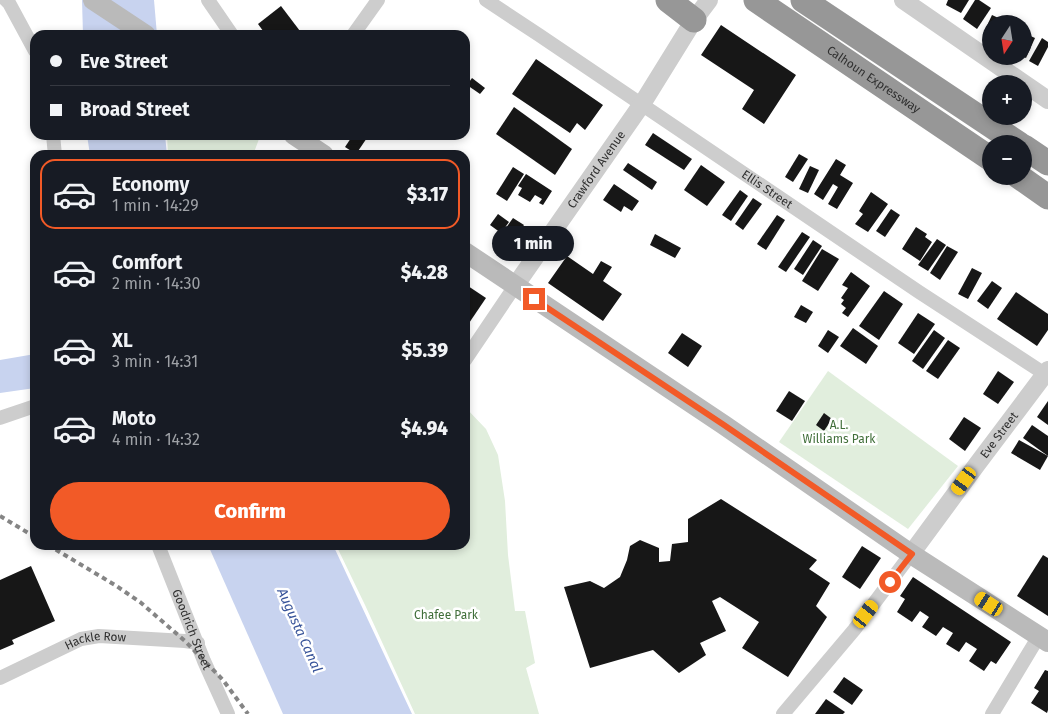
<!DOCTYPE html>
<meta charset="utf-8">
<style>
:root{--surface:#171b24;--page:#20242c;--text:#f1f3f6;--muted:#9ea1a6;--line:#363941;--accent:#f25a27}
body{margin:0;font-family:"Fira Sans",sans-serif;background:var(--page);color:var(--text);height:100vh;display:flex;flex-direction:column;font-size:19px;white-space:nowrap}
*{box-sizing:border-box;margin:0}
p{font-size:16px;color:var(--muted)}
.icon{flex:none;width:28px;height:28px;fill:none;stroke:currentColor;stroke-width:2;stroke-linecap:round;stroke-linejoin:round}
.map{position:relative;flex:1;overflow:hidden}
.side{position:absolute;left:30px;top:150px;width:440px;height:400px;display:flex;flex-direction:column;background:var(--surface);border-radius:15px;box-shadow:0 2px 8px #0003}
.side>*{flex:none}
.banner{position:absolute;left:30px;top:30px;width:440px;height:110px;border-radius:15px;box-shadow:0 2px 8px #0003;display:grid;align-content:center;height:110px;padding:0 20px;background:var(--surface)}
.needle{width:32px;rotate:192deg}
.buttons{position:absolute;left:982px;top:15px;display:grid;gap:10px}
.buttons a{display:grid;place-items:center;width:50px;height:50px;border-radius:50%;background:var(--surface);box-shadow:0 2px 8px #0003;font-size:25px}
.end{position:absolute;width:22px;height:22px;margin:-11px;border:6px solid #f25a27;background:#fff;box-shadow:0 0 0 2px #fff}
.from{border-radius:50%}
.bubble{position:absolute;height:35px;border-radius:18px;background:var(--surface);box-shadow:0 2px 8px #0003;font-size:16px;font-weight:800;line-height:35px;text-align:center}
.car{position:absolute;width:15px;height:30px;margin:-15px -8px;border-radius:6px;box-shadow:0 0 4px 1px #0007;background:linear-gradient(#f5c518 24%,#345 0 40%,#f5c518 0 76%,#345 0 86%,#f5c518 0)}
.banner b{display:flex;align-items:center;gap:18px;height:48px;font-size:19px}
.banner b+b{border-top:1px solid var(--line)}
.banner i{width:12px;height:12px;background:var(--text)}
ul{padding:9px 0 0;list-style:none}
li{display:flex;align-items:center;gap:15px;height:70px;margin:0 10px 8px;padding:0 10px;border:2px solid transparent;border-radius:15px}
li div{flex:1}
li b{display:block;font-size:19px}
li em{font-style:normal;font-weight:800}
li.on{border-color:var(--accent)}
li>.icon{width:45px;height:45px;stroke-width:1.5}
.button{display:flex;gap:10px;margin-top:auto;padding:10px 20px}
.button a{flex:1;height:58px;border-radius:30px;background:var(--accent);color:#fff;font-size:20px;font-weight:800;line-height:58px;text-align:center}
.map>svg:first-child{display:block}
.green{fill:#e1eedd}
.water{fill:#c8d3ef}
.building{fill:#171717}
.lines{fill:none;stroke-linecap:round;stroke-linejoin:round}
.minor{stroke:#cdcdcd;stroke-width:14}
.tertiary{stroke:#cdcdcd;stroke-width:18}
.secondary{stroke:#bababa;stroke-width:20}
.motorway{stroke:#979797;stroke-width:25}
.rail{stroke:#858585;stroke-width:4;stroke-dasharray:5 4;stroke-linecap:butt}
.route{stroke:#f25a27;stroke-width:6}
.labels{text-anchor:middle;stroke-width:5;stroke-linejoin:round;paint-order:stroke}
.street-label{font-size:12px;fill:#303030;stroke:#fff}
.park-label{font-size:12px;fill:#416f3a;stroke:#fff}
.water-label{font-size:14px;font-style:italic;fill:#375399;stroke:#fff}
</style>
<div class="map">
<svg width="1048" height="714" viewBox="0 0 1048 714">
<rect width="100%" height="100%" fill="#fff"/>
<g class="green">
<polygon points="167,135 255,135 259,139 253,155 168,155"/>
<polygon points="828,371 958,466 908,529 779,442"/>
<polygon points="465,407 486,429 498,455 505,501 508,555 515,611 525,611 535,663 526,668 539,714 415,714 365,605 336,545 465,545"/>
</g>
<g class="water">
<polygon points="82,0 154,0 157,35 83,35"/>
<polygon points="87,135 165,135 167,155 90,155"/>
<polygon points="35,354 35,388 0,393 0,360"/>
<polygon points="208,545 333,545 412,714 283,714"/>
</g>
<g class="building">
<polygon points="948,0 969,0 961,13 946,5"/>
<polygon points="975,0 979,0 991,8 977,29 963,19"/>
<polygon points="281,6 303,35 266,35 258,24"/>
<polygon points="992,15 1007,22 1006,24 991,24 991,38 983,34"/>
<polygon points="721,25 796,75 764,124 742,109 754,90 701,55"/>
<polygon points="1026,34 1035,38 1026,58 1024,57 1024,40"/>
<polygon points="1042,38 1048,42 1048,47 1038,66 1029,61"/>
<polygon points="536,59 603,105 585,130 577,123 570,133 512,94"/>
<polygon points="472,78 485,88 480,94 467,85"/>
<polygon points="514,107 572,149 555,175 496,134"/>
<polygon points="653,133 692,159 684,170 645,145"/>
<polygon points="353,135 369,135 356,154 345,147"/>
<polygon points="799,154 808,159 793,182 785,177"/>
<polygon points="836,159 846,165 840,175 853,183 837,209 828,204 838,187 833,184 823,200 814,194"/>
<polygon points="628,163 657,182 652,190 623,170"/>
<polygon points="701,165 725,182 707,206 684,190"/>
<polygon points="810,166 819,170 808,193 799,189"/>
<polygon points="513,167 524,174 507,201 496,194"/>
<polygon points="526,174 552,191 543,205 539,203 542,199 535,195 530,202 518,195 522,188 518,186"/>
<polygon points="614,184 639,201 632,211 624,206 621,212 603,200"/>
<polygon points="740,190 748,196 731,221 722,215"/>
<polygon points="871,192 888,204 868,232 855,224 863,214 859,211"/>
<polygon points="753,198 762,204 743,230 735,224"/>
<polygon points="891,209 900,215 885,237 876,231"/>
<polygon points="498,214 509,222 501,233 490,225"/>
<polygon points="777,215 785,220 766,250 757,244"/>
<polygon points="513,218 524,225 507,249 496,242"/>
<polygon points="916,227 927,234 925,237 932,242 920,261 902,249"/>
<polygon points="802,232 810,237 786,272 778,267"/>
<polygon points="655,234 681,248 675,258 650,245"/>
<polygon points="937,239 946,245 928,271 918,265"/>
<polygon points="813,240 822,246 803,275 794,269"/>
<polygon points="947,246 958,252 940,280 930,273"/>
<polygon points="822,249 839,259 818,291 802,281"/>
<polygon points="567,256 593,274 601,261 612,267 603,281 622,294 603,321 548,283"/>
<polygon points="972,268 982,273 968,299 958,294"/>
<polygon points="851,272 870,286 848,317 842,313 846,308 841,304 844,300 841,298 848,288 842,285"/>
<polygon points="992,281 1002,288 988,309 977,301"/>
<polygon points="465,284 486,298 465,329"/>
<polygon points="884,291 903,304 879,340 859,326"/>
<polygon points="1016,292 1048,314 1048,330 1037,346 997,319"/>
<polygon points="801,305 813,312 806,323 794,317"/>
<polygon points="918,313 935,324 914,354 898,343"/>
<polygon points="853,328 878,346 866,364 840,346"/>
<polygon points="828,330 839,337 828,353 818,346"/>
<polygon points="934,330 945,338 923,369 912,361"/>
<polygon points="682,333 702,346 688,367 668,353"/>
<polygon points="948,340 960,348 938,379 926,371"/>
<polygon points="998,371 1014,382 998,404 983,394"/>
<polygon points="789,391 805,401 792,421 776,411"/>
<polygon points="1048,401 1048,425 1037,417"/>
<polygon points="824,413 832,419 824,431 816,425"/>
<polygon points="964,417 981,428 965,451 949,439"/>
<polygon points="1032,425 1048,436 1048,456 1023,438"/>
<polygon points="1019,440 1048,456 1040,470 1011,453"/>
<polygon points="721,499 817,560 809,569 830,583 816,606 827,617 788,677 742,648 759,622 720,597 712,601 726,631 700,643 706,655 679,673 653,650 590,668 564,587 590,581 604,588 620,577 627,560 630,546 640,540 659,548 659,562 670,561 672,544 688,542 688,519"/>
<polygon points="862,546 881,558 860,589 842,577"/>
<polygon points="1043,555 1048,558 1048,616 1017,596"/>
<polygon points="31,566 55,621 12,640 14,644 0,650 0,580"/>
<polygon points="913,577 1011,642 996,664 991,661 984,671 969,661 977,649 966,642 959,652 946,644 953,633 943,627 936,636 922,627 929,617 920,611 912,622 897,612 905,599 900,596"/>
<polygon points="1045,670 1048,671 1048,710 1047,713 1031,703 1039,691 1034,688"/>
<polygon points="844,677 863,690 852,705 833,692"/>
<polygon points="826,699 845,712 843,714 815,714"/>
</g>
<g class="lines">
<g class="minor">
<polyline points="6,0 9,3 35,51"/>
<polyline points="208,0 232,35"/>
<path id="s1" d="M 486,0 L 539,35 L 919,292 L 1048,376"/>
<polyline points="353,35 378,0"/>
<polyline points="53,135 55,155"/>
<polyline points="465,360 515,286"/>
<polyline points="0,418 35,406"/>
<path id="s2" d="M 158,545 L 204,661 L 228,714"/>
<path id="s3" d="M 0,678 L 81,639 L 99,636 L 185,641 L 198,643"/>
<polyline points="783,714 854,630 911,554"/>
<polyline points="992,714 1039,636"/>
</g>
<g class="tertiary">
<polyline points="903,0 1048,100"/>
<path id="s4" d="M 515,286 L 642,104 L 694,20 L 709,0"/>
<path id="s5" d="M 911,554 L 975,467 L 1048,370"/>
</g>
<g class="secondary">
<polyline points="93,0 146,35"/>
<polyline points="294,135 324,155"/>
<polyline points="465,252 724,425 911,554 1048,642"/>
</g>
<g class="motorway">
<polyline points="668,0 694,20"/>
<path id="s6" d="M 756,0 L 991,159"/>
<polyline points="803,0 1019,144"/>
<polyline points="1024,147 1048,163"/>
<polyline points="1018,176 1048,197"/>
</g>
<g class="rail">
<polyline points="0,516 35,537"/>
<polyline points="48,545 115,585 140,602 185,641 223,680 248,714"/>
</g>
</g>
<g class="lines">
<polyline class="route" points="534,299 724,425 912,554 890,582"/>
</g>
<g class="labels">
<g class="street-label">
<text dy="4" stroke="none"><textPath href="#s6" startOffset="142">Calhoun Expressway</textPath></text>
<text dy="4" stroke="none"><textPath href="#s4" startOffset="142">Crawford Avenue</textPath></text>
<text dy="4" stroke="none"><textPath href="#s1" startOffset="339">Ellis Street</textPath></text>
<text dy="4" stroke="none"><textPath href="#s5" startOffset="148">Eve Street</textPath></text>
<text dy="4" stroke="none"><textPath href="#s2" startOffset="91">Goodrich Street</textPath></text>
<text dy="4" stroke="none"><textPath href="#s3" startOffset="104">Hackle Row</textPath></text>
</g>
<g class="park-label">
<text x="839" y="429">A.L.<tspan x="839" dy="14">Williams Park</tspan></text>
<text x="446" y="619">Chafee Park</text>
</g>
<g class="water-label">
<text transform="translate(300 630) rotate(66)" y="5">Augusta Canal</text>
</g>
</g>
</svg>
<div class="buttons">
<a><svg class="needle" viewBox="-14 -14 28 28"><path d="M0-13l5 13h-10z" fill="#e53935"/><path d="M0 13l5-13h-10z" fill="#9ea1a6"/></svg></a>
<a>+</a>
<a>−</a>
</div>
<i class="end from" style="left:890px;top:582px"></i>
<i class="end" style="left:534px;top:299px"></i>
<div class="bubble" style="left:492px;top:226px;width:82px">1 min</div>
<i class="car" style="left:964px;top:481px;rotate:216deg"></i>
<i class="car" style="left:989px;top:604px;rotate:303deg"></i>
<i class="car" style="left:866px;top:614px;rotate:37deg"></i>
<div class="banner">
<b><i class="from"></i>Eve Street</b>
<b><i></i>Broad Street</b>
</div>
<section class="side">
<ul>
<li class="on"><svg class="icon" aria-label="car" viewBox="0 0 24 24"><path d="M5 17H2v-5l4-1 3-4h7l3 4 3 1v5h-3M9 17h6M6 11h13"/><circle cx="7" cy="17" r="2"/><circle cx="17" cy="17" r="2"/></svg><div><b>Economy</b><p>1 min · 14:29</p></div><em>$3.17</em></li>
<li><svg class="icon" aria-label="car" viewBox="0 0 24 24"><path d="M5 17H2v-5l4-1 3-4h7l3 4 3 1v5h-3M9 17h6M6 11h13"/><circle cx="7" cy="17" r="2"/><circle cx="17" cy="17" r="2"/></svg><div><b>Comfort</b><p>2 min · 14:30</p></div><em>$4.28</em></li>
<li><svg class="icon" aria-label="car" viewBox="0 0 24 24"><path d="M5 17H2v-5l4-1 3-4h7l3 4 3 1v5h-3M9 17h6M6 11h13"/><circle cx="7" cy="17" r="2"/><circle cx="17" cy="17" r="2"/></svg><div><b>XL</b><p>3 min · 14:31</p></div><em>$5.39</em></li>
<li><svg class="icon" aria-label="car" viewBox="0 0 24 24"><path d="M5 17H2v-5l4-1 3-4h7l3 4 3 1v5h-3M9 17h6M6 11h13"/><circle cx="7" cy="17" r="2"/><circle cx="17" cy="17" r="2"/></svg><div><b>Moto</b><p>4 min · 14:32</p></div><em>$4.94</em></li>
</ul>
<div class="button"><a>Confirm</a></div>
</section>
</div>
